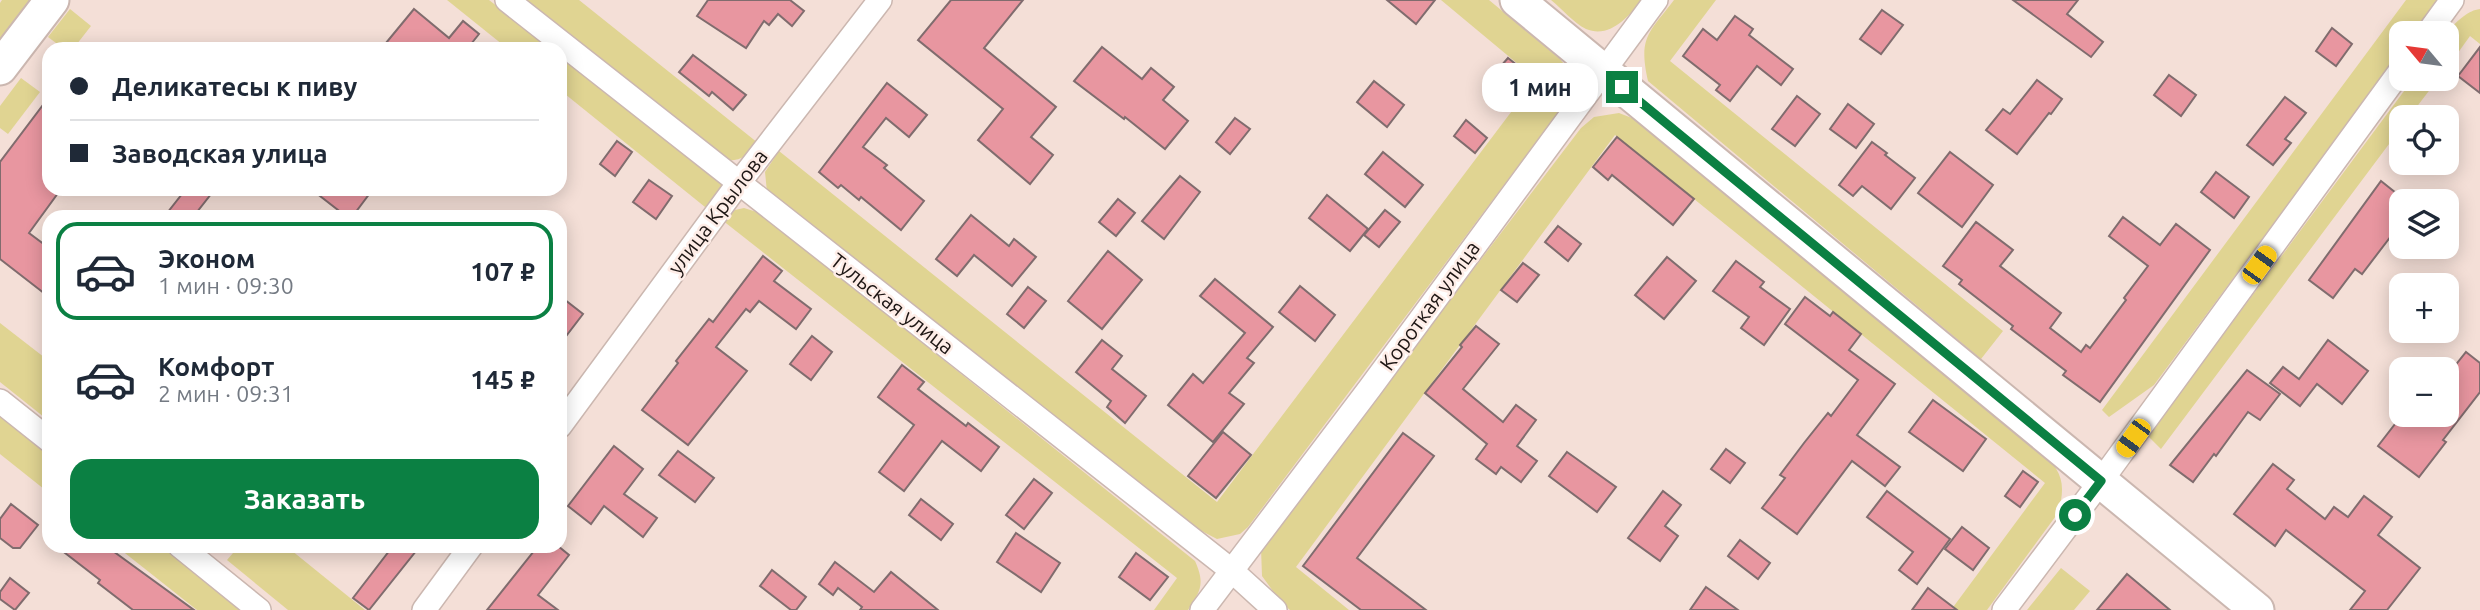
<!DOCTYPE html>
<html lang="ru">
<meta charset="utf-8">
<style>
:root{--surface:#fff;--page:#f6f6f7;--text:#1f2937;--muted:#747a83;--line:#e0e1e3;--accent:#0b8043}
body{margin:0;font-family:Ubuntu,sans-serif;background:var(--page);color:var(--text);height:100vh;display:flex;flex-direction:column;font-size:26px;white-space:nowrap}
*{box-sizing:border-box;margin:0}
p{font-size:23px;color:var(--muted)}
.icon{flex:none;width:38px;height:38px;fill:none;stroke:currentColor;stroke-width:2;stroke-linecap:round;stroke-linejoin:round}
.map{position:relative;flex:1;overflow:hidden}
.sheet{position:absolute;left:42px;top:210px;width:525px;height:343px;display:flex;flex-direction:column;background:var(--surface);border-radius:21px;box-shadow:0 4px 18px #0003}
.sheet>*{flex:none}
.top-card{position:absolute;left:42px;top:42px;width:525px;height:154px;border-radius:21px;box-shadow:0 4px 18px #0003;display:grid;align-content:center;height:154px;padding:0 28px;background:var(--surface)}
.needle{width:46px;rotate:299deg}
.fabs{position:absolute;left:2389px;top:21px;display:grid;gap:14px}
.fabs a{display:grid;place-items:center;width:70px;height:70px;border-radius:14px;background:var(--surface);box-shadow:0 4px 18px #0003;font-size:35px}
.end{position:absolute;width:32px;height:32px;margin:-16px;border:9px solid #0b8043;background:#fff;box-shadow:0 0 0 4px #fff}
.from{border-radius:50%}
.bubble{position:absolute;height:49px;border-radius:21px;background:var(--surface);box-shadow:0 4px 18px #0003;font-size:23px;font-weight:600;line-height:49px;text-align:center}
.car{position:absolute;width:21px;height:42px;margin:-21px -10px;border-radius:9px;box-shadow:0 0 5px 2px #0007;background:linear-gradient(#f5c518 24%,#345 0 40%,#f5c518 0 76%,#345 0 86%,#f5c518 0)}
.top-card b{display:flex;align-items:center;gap:24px;height:66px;font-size:26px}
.top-card b+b{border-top:2px solid var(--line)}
.top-card i{width:18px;height:18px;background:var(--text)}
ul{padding:12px 0 0;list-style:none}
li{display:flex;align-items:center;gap:21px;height:98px;margin:0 14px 10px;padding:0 14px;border:4px solid transparent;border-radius:21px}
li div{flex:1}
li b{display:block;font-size:26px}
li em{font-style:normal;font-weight:600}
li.active{border-color:var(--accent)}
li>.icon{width:63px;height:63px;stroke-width:1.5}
.cta{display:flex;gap:14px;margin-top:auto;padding:14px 28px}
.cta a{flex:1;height:80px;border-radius:21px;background:var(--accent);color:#fff;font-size:28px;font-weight:600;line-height:80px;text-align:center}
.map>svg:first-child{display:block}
.green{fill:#e0d492}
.building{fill:#e896a0;stroke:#806c6e;stroke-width:2}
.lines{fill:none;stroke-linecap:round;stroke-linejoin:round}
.minor-casing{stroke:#cbb7b0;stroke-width:26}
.secondary-casing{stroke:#cbb7b0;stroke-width:37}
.minor{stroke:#fff;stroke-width:23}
.secondary{stroke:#fff;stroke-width:33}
.route{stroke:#0b8043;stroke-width:9}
.labels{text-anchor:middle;stroke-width:5;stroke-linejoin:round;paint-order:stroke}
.street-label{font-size:21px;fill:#1d1614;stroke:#feede7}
</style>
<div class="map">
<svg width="2480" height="610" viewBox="0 0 2480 610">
<rect width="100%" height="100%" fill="#f4dfd7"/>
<g class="green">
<polygon points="2,0 33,0 0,43 0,3"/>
<polygon points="447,0 489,0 552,49 508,49"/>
<path d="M 524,0 L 579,0 L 758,143 C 746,156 742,162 723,160 Z"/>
<path d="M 1441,0 L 1489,0 L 1560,59 C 1575,77 1572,81 1566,102 L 1248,527 L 1240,534 L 1217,539 L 1192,526 L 767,192 L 765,172 L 779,151 L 1217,502 L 1536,79 Z"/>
<path d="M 1551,0 L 1642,0 C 1629,16 1610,39 1586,29 C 1574,23 1562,9 1551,0 Z"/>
<path d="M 1674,0 L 1716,0 L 1670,61 L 2003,331 L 1981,359 L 1648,81 C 1638,37 1649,33 1674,0 Z"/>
<polygon points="2406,0 2439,0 2415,33 2401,33 2401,52 2154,385 2109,417 2102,410"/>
<polygon points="70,9 91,26 73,49 64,49 48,37"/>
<path d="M 2480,9 L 2480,44 L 2470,36 L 2447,68 C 2446,43 2442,32 2464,16 C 2470,12 2473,10 2480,9 Z"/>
<polygon points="560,55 722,181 725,192 710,211 560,90"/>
<polygon points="21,78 40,92 8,134 0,128 0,106"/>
<polygon points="2413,79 2438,79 2409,117 2401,117 2401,128 2161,449 2148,436"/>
<path d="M 1619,113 L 1637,120 L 2039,448 C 2061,471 2067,481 2058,513 L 1987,610 L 1951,610 L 2045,483 L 1615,135 L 1296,567 L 1349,610 L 1290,610 L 1281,602 L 1262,576 L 1261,548 L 1581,128 L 1594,117 Z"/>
<path d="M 744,208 L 760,213 L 1195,561 C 1205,583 1201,591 1188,610 L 1154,610 L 1177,578 L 722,220 L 735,210 Z"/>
<polygon points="0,323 49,361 49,421 0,382"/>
<polygon points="0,413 49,453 49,493 0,454"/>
<polygon points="116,546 166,546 246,610 197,610"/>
<polygon points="239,546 286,546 365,610 288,610 227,560"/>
<polygon points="2061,568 2090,591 2074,610 2027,610"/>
</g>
<g class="building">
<polygon points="708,0 790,0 804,11 792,26 778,14 769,25 764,21 746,48 697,16"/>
<polygon points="951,0 1023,0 984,48 1056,107 1031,137 1053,155 1030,184 978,140 1003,109 918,40"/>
<polygon points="1387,0 1435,0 1416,24"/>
<polygon points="2013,0 2078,0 2067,14 2103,42 2091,57"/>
<polygon points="414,9 449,38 463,21 479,34 467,49 381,49"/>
<polygon points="1882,10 1903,25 1881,54 1860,39"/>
<polygon points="1735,16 1753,29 1749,35 1793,69 1781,85 1757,66 1730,101 1716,90 1720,85 1683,56 1703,29 1717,40"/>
<polygon points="2332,28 2352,44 2336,66 2316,51"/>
<polygon points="1102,47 1142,79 1151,68 1174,87 1163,100 1188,121 1165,149 1125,117 1124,119 1074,81"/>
<polygon points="2480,47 2480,93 2458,76"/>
<polygon points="693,55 746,95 733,110 712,92 709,96 679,72"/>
<polygon points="1508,58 1527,73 1508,96 1489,80"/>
<polygon points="2169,75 2196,95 2181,116 2154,95"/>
<polygon points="2037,80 2062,99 2051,114 2049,113 2017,154 1986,130 2003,109 2010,114"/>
<polygon points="1374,81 1404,105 1387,127 1357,102"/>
<polygon points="887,83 927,115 909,137 886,118 863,147 887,165 884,168 924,201 901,230 861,197 859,200 841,185 838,188 819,172"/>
<polygon points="1797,96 1820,114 1795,146 1772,129"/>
<polygon points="49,97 49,189 61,189 29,233 49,248 49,297 0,259 0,162"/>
<polygon points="2285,97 2306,113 2285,139 2291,143 2273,165 2247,145"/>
<polygon points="1848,104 1874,124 1856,148 1830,129"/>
<polygon points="1235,118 1250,129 1230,154 1216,142"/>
<polygon points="1466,120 1487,138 1475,153 1454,136"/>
<polygon points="1617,137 1694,199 1673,225 1612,175 1608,180 1593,167"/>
<polygon points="617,141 632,152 615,176 600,164"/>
<polygon points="1872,142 1887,153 1885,155 1915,178 1891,209 1862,186 1853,196 1839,185"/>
<polygon points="1383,152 1423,185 1405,207 1365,174"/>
<polygon points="1950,152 1993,185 1962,227 1918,193"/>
<polygon points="2216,172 2249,197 2234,218 2201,192"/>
<polygon points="1180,176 1200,192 1164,239 1142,221"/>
<polygon points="649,180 672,196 656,219 633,202"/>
<polygon points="2381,181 2401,197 2401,223 2362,274 2355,269 2333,298 2309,280"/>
<polygon points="186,189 215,189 193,217 164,217"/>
<polygon points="311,189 373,189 352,217 347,217"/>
<polygon points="1327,195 1368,229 1350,251 1309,218"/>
<polygon points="1118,199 1135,213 1116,236 1099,222"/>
<polygon points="1385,210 1400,222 1379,247 1364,235"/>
<polygon points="971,215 1009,246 1014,239 1036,257 1012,286 974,255 957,276 936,259"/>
<polygon points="2123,217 2160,245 2176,224 2210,250 2100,402 2063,375 2066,371 2011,329 2013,326 1959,284 1962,280 1943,266 1976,222 2013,250 2000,266 2061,313 2050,328 2081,352 2086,345 2090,348 2126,300 2124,298 2148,266 2109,236"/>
<polygon points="1558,226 1581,244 1568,261 1545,242"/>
<polygon points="1108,251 1142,280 1102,329 1068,301"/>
<polygon points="763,256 782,271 774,281 811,309 796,329 759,301 750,312 746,309 716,347 747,371 688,445 642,410 678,363 676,361 709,319 713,322"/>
<polygon points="1667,257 1696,281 1664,319 1635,295"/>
<polygon points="1736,261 1764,282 1760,287 1790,309 1764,345 1741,328 1749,317 1713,291"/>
<polygon points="1523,263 1539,275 1517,302 1501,290"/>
<polygon points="1215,279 1273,327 1247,358 1254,363 1229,393 1244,404 1213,442 1168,405 1193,374 1203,383 1245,333 1200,296"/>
<polygon points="1300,286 1335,315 1315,341 1279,312"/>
<polygon points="1028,287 1046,301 1024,328 1007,314"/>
<polygon points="560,296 583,314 560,344"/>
<polygon points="1805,297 1830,316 1833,312 1861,334 1849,350 1895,384 1857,435 1900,467 1885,486 1852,461 1797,534 1762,508 1785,478 1780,475 1804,443 1828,413 1831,416 1858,380 1785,324"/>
<polygon points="1476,326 1499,344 1463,389 1503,422 1516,405 1536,420 1517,446 1537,461 1521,482 1501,467 1496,474 1476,459 1487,444 1425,393 1462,347 1460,345"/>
<polygon points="812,336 832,352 811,380 790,364"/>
<polygon points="1102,340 1122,356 1112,369 1146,396 1125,423 1107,407 1111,401 1076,372"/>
<polygon points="2328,340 2368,371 2342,404 2317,384 2300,406 2270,383 2283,367 2299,379"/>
<polygon points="2466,352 2480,363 2480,392 2443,440 2446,442 2419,477 2378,446 2402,415 2446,415 2446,377"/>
<polygon points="902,365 924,382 918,389 966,426 968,423 999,447 981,471 942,441 904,491 879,472 914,425 878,397"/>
<polygon points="2247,370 2280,394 2260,420 2248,412 2216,456 2214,454 2193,482 2170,465"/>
<polygon points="1933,400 1986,439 1963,471 1909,432"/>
<polygon points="1223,432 1251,455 1216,498 1188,476"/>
<polygon points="1403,433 1434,456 1357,558 1426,610 1361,610 1303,566"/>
<polygon points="614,446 643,469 624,494 657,518 643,537 604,506 591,524 568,506"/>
<polygon points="1726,449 1745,463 1730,483 1711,469"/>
<polygon points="678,451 714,478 695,502 659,475"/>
<polygon points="1567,452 1616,487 1597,512 1549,476"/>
<polygon points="2273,464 2294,480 2287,489 2325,519 2334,507 2348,517 2364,496 2392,517 2378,535 2420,568 2387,610 2350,610 2365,591 2286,530 2275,546 2234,514"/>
<polygon points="2023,471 2038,482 2020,507 2005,496"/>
<polygon points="1034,479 1052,493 1024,529 1006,515"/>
<polygon points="1663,491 1681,505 1665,526 1678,536 1660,561 1628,538"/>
<polygon points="1887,491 1950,539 1917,584 1899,570 1913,552 1867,517"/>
<polygon points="921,499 953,524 941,540 909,515"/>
<polygon points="11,504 38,525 20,548 13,548 0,538 0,519"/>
<polygon points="1962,527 1989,548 1973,570 1945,549"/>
<polygon points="1016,533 1060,563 1041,592 997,562"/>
<polygon points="1740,540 1770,563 1758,579 1728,556"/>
<polygon points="56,546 106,546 194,610 133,610 98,583 100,580"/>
<polygon points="393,546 420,546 369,610 353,598"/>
<polygon points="538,546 558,546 569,555 538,595 558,610 487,610"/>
<polygon points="1136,553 1168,577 1150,600 1119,577"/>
<polygon points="835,562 874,592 891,572 938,610 860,610 862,607 838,588 833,595 819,584"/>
<polygon points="772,570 806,597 796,610 791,610 760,586"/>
<polygon points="2127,574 2170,610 2097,610"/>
<polygon points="10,578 29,593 15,610 0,599 0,592"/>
<polygon points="1706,587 1738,610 1690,610"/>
<polygon points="1928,588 1957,610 1912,610"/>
</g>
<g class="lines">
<g class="minor-casing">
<g id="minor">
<polyline points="507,0 1231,570 1275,610"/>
<polyline points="2428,33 2452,0"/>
<polyline points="0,401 49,440"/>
<polyline points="560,426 738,184 880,0"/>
<polyline points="180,546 259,610"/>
<polyline points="424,610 471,546"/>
<polyline points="1202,610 1370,388 1656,0"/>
<polyline points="2004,610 2101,481 2401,70"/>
</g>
</g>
<g class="secondary-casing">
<g id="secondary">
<polyline points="1517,0 2257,610"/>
<polyline points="0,68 52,0"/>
</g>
</g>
<use href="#minor" class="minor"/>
<use href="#secondary" class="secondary"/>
</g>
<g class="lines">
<polyline class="route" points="1622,87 2101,481 2075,515"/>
</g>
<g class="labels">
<g class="street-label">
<text transform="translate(718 212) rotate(-53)" y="7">улица Крылова</text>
<text transform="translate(892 304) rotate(38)" y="7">Тульская улица</text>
<text transform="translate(1430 306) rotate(-54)" y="7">Короткая улица</text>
</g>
</g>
</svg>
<div class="fabs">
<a><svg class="needle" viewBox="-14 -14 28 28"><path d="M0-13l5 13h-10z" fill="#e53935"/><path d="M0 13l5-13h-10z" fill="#747a83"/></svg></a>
<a><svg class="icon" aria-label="locate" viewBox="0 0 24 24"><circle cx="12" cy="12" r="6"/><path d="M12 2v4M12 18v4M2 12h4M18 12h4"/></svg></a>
<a><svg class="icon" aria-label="layers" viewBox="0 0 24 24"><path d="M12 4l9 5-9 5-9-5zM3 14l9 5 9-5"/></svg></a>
<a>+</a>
<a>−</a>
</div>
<i class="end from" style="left:2075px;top:515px"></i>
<i class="end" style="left:1622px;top:87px"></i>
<div class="bubble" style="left:1482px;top:63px;width:116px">1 мин</div>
<i class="car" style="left:2259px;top:265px;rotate:36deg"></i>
<i class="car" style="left:2133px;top:438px;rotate:216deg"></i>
<div class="top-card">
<b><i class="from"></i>Деликатесы к пиву</b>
<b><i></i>Заводская улица</b>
</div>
<section class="sheet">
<ul>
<li class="active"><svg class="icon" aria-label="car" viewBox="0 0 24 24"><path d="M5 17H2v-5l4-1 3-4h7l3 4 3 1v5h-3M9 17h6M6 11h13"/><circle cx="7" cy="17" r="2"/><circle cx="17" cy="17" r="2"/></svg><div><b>Эконом</b><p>1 мин · 09:30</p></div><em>107 ₽</em></li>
<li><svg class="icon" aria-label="car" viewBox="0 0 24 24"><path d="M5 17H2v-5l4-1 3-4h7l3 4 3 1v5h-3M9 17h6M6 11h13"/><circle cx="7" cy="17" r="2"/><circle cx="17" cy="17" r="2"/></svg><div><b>Комфорт</b><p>2 мин · 09:31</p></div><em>145 ₽</em></li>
</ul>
<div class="cta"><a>Заказать</a></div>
</section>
</div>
